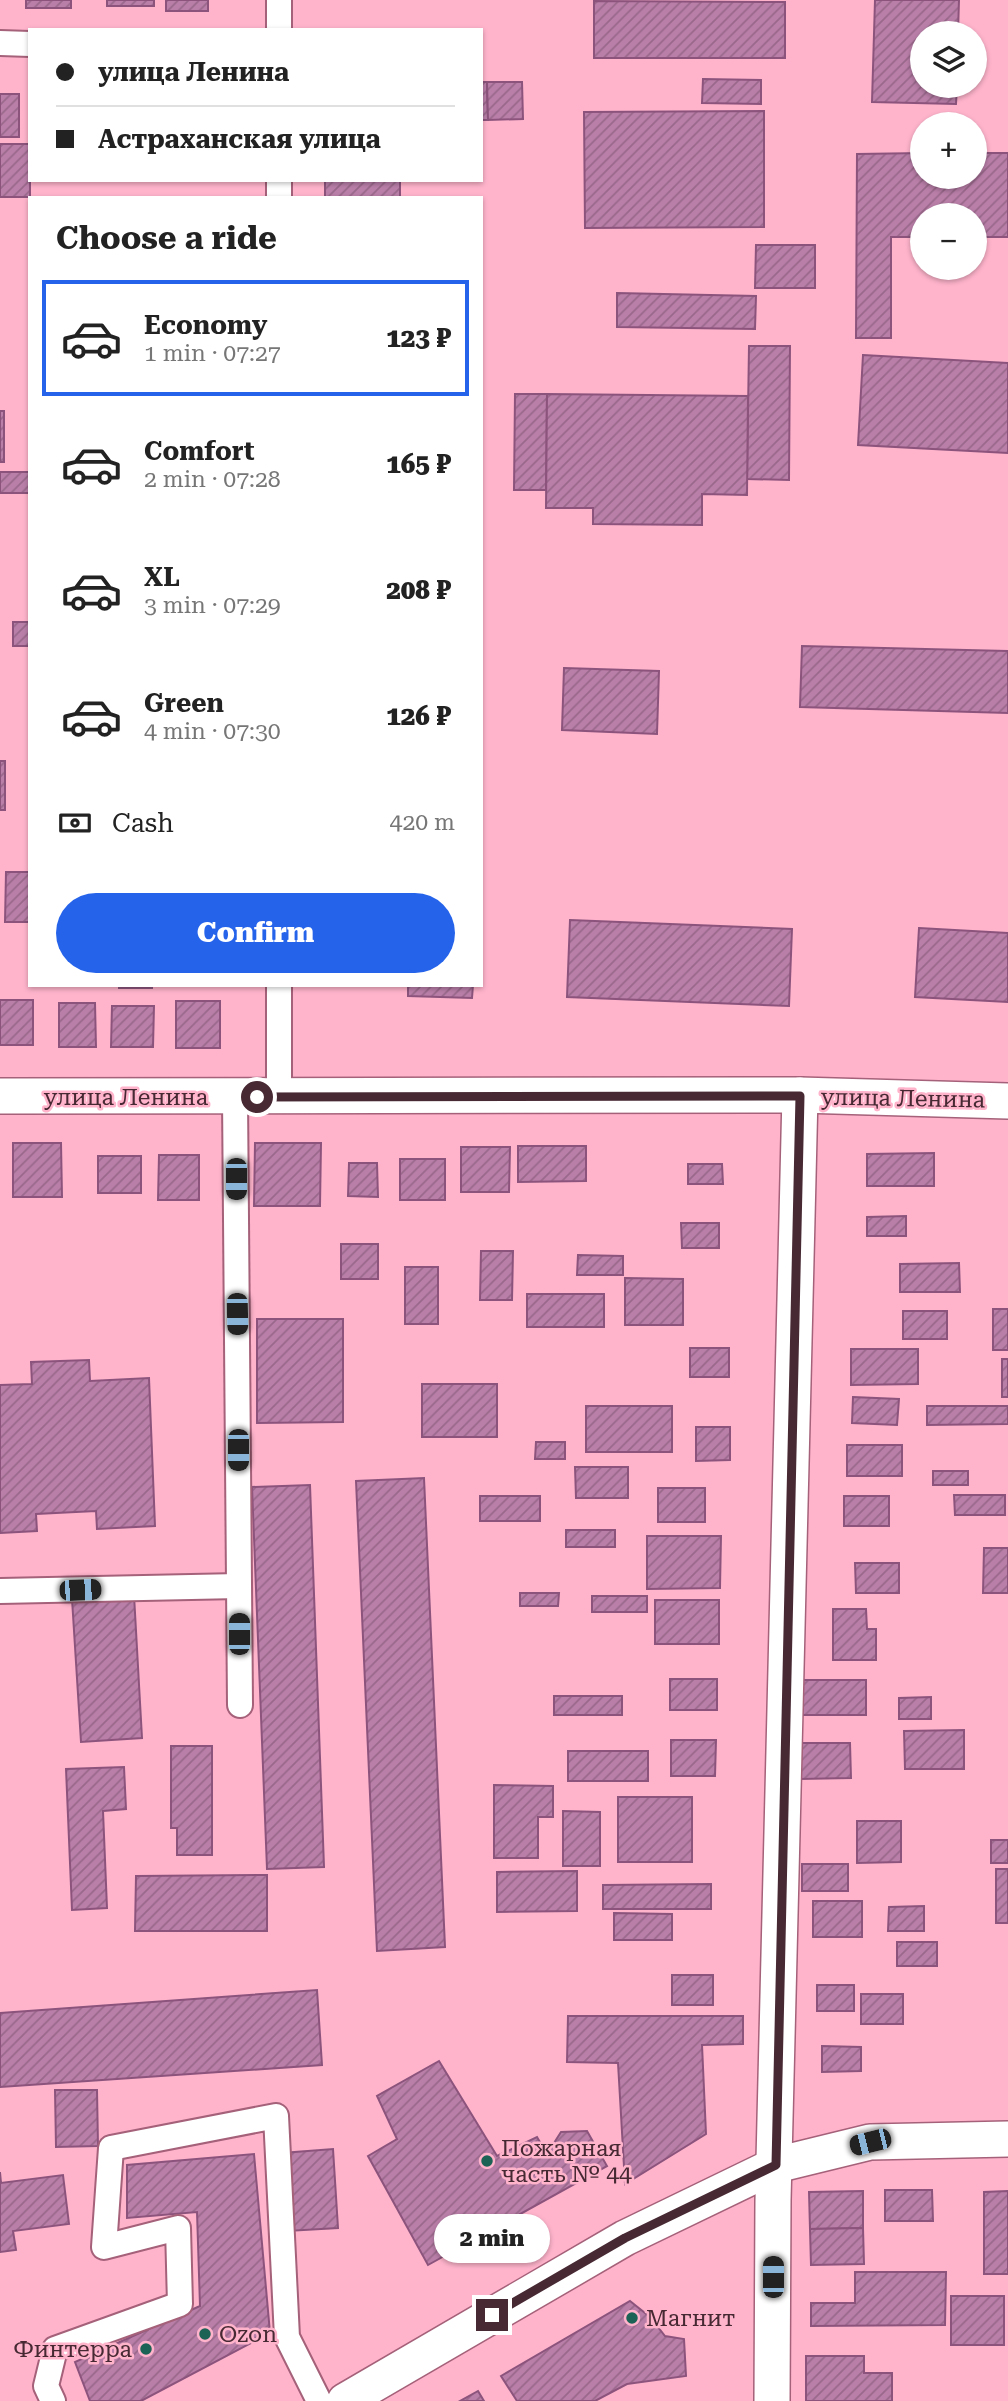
<!DOCTYPE html>
<meta charset="utf-8">
<style>
:root{--surface:#fff;--page:#f2f2f2;--text:#222;--muted:#767676;--line:#e0e0e0;--accent:#2563eb}
body{margin:0;font-family:"Roboto Serif",serif;background:var(--page);color:var(--text);height:100vh;display:flex;flex-direction:column;font-size:26px;white-space:nowrap}
*{box-sizing:border-box;margin:0}
p{font-size:23px;color:var(--muted)}
.icon{flex:none;width:38px;height:38px;fill:none;stroke:currentColor;stroke-width:2;stroke-linecap:round;stroke-linejoin:round}
.map{position:relative;flex:1;overflow:hidden}
.drawer{position:absolute;left:28px;top:196px;width:455px;height:791px;display:flex;flex-direction:column;background:var(--surface);border-radius:0px;box-shadow:0 2px 5px #0004}
.drawer>*{flex:none}
.banner{position:absolute;left:28px;top:28px;width:455px;height:154px;border-radius:0px;box-shadow:0 2px 5px #0004;display:grid;align-content:center;height:154px;padding:0 28px;background:var(--surface)}
.controls{position:absolute;left:910px;top:21px;display:grid;gap:14px}
.controls a{display:grid;place-items:center;width:77px;height:77px;border-radius:50%;background:var(--surface);box-shadow:0 2px 5px #0004;font-size:35px}
.end{position:absolute;width:32px;height:32px;margin:-16px;border:9px solid #472933;background:#fff;box-shadow:0 0 0 4px #fff}
.from{border-radius:50%}
.bubble{position:absolute;height:49px;border-radius:24px;background:var(--surface);box-shadow:0 2px 5px #0004;font-size:23px;font-weight:800;line-height:49px;text-align:center}
.car{position:absolute;width:21px;height:42px;margin:-21px -10px;border-radius:9px;box-shadow:0 0 5px 2px #0007;background:linear-gradient(#222 24%,#8ab4d8 0 40%,#222 0 76%,#8ab4d8 0 86%,#222 0)}
.banner b{display:flex;align-items:center;gap:24px;height:66px;font-size:26px}
.banner b+b{border-top:2px solid var(--line)}
.banner i{width:18px;height:18px;background:var(--text)}
ul{padding:0;list-style:none}
li{display:flex;align-items:center;gap:21px;height:116px;margin:0 14px 10px;padding:0 14px;border:4px solid transparent;border-radius:0px}
li div{flex:1}
li b{display:block;font-size:26px}
li em{font-style:normal;font-weight:800}
li.current{border-color:var(--accent)}
li>.icon{width:63px;height:63px;stroke-width:1.5}
h2{padding:0 28px;font-size:32px;line-height:84px}
.pay{display:flex;align-items:center;gap:18px;height:77px;padding:0 28px;font-size:26px}
.pay p{margin-inline-start:auto}
.primary-button{display:flex;gap:14px;margin-top:auto;padding:14px 28px}
.primary-button a{flex:1;height:80px;border-radius:42px;background:var(--accent);color:#fff;font-size:28px;font-weight:800;line-height:80px;text-align:center}
.map>svg:first-child{display:block}
.building{fill:url(#building-hatch);stroke:#8c547d;stroke-width:2}
.lines{fill:none;stroke-linecap:round;stroke-linejoin:round}
.street-casing{stroke:#a56179;stroke-width:28}
.secondary-casing{stroke:#a56179;stroke-width:38}
.street{stroke:#fff;stroke-width:24}
.secondary{stroke:#fff;stroke-width:35}
.route{stroke:#472933;stroke-width:9}
.poi-dot{fill:#1c6356;stroke:#ffb4cc;stroke-width:2.5}
.labels{text-anchor:middle;stroke-width:5;stroke-linejoin:round;paint-order:stroke}
.street-label{font-size:23px;fill:#472933;stroke:#ffb4cc}
.poi-label{font-size:23px;fill:#472933;stroke:#ffb4cc;text-anchor:start}
</style>
<div class="map">
<svg width="1008" height="2401" viewBox="0 0 1008 2401">
<defs>
<pattern id="building-hatch" width="6" height="6" patternUnits="userSpaceOnUse" patternTransform="scale(1.75)"><rect width="6" height="6" fill="#ba7fa9"/><path d="M-1 1l2-2M0 6l6-6M5 7l2-2" fill="none" stroke="#99688a"/></pattern>
</defs>
<rect width="100%" height="100%" fill="#ffb4cc"/>
<g class="building">
<rect x="26" y="0" width="45" height="8"/>
<rect x="107" y="0" width="47" height="6"/>
<rect x="166" y="0" width="42" height="11"/>
<polygon points="875,0 959,0 958,33 922,33 922,86 957,86 956,104 872,102"/>
<polygon points="594,1 785,2 785,58 594,58"/>
<polygon points="703,79 761,80 761,104 702,103"/>
<polygon points="481,82 487,82 488,120 481,120"/>
<polygon points="487,82 522,82 523,119 488,120"/>
<rect x="0" y="94" width="19" height="43"/>
<polygon points="764,111 764,227 585,228 584,112"/>
<rect x="0" y="144" width="30" height="53"/>
<polygon points="922,153 922,177 975,177 975,153 1008,153 1008,237 975,237 975,215 922,215 922,237 891,237 891,338 856,338 857,154"/>
<rect x="325" y="180" width="75" height="18"/>
<polygon points="756,245 815,245 815,288 755,288"/>
<polygon points="617,293 756,296 755,329 617,327"/>
<polygon points="749,346 790,346 789,480 747,479"/>
<polygon points="863,355 1008,363 1008,453 858,445"/>
<polygon points="515,394 547,394 546,490 514,490"/>
<polygon points="547,394 748,396 747,495 702,494 702,525 593,524 593,508 546,508"/>
<rect x="0" y="411" width="4" height="51"/>
<rect x="0" y="472" width="30" height="21"/>
<rect x="13" y="622" width="17" height="24"/>
<polygon points="802,646 1008,651 1008,713 800,707"/>
<polygon points="564,668 659,671 657,734 562,730"/>
<rect x="0" y="761" width="5" height="49"/>
<polygon points="6,872 30,872 30,922 5,922"/>
<polygon points="570,920 792,929 789,1006 567,997"/>
<polygon points="919,928 1008,933 1008,1002 915,997"/>
<rect x="119" y="985" width="33" height="3"/>
<polygon points="408,985 473,985 472,998 408,996"/>
<rect x="0" y="1000" width="33" height="45"/>
<rect x="176" y="1001" width="44" height="47"/>
<polygon points="59,1003 95,1003 96,1047 59,1047"/>
<polygon points="112,1006 154,1006 153,1047 111,1047"/>
<polygon points="13,1143 61,1143 62,1197 13,1197"/>
<polygon points="255,1143 321,1143 320,1206 254,1206"/>
<polygon points="518,1146 586,1146 586,1181 518,1182"/>
<polygon points="461,1147 510,1147 509,1192 461,1192"/>
<polygon points="934,1153 934,1186 867,1186 867,1154"/>
<polygon points="159,1155 199,1155 199,1200 158,1200"/>
<rect x="98" y="1156" width="43" height="37"/>
<rect x="400" y="1159" width="45" height="41"/>
<polygon points="349,1163 377,1163 378,1197 348,1196"/>
<polygon points="688,1164 722,1164 723,1184 688,1184"/>
<polygon points="906,1216 906,1236 867,1236 867,1217"/>
<polygon points="681,1223 719,1223 719,1248 682,1248"/>
<rect x="341" y="1244" width="37" height="35"/>
<polygon points="481,1251 513,1251 512,1300 480,1300"/>
<polygon points="578,1255 623,1256 623,1275 577,1275"/>
<polygon points="959,1263 960,1292 900,1292 900,1264"/>
<rect x="405" y="1267" width="33" height="57"/>
<polygon points="625,1278 683,1279 683,1325 625,1325"/>
<rect x="527" y="1294" width="77" height="33"/>
<rect x="993" y="1309" width="15" height="41"/>
<rect x="903" y="1311" width="44" height="28"/>
<polygon points="257,1319 343,1319 343,1422 257,1423"/>
<rect x="690" y="1348" width="39" height="29"/>
<polygon points="851,1349 918,1349 918,1384 851,1385"/>
<rect x="1002" y="1359" width="6" height="38"/>
<polygon points="89,1360 90,1381 149,1378 155,1526 97,1529 96,1511 36,1514 37,1531 0,1533 0,1385 32,1384 31,1362"/>
<rect x="422" y="1384" width="75" height="53"/>
<polygon points="853,1397 899,1399 897,1425 852,1423"/>
<rect x="586" y="1406" width="86" height="46"/>
<polygon points="927,1406 1008,1406 1008,1424 927,1425"/>
<polygon points="696,1427 730,1427 730,1460 696,1461"/>
<polygon points="536,1442 565,1442 565,1459 535,1459"/>
<rect x="847" y="1445" width="55" height="31"/>
<polygon points="575,1467 628,1467 628,1498 576,1498"/>
<rect x="933" y="1471" width="35" height="14"/>
<polygon points="424,1478 445,1947 377,1951 356,1481"/>
<polygon points="310,1485 324,1867 267,1869 252,1487"/>
<rect x="658" y="1488" width="47" height="34"/>
<polygon points="954,1495 1005,1495 1005,1515 955,1515"/>
<rect x="480" y="1496" width="60" height="25"/>
<rect x="844" y="1496" width="45" height="30"/>
<rect x="566" y="1530" width="49" height="17"/>
<polygon points="647,1536 721,1536 720,1588 647,1589"/>
<polygon points="984,1548 1008,1548 1008,1593 983,1593"/>
<polygon points="855,1563 899,1563 899,1593 856,1593"/>
<polygon points="520,1593 559,1593 558,1606 520,1606"/>
<polygon points="134,1595 142,1738 81,1742 72,1599"/>
<rect x="592" y="1596" width="55" height="16"/>
<rect x="655" y="1600" width="64" height="44"/>
<polygon points="833,1609 866,1609 867,1629 876,1629 876,1660 833,1660"/>
<rect x="670" y="1679" width="47" height="31"/>
<rect x="802" y="1680" width="64" height="35"/>
<rect x="554" y="1696" width="68" height="19"/>
<polygon points="931,1697 931,1719 899,1719 899,1698"/>
<polygon points="964,1730 964,1769 905,1769 904,1731"/>
<polygon points="671,1740 716,1740 715,1776 671,1776"/>
<polygon points="800,1743 850,1743 851,1778 800,1779"/>
<polygon points="171,1746 212,1746 212,1855 177,1855 177,1828 171,1828"/>
<rect x="568" y="1751" width="80" height="30"/>
<polygon points="124,1767 126,1809 103,1811 107,1908 72,1910 66,1769"/>
<polygon points="494,1785 553,1786 553,1817 538,1817 538,1858 494,1858"/>
<rect x="618" y="1797" width="74" height="65"/>
<polygon points="563,1811 600,1812 600,1866 563,1866"/>
<polygon points="857,1821 901,1821 901,1862 857,1863"/>
<rect x="991" y="1840" width="17" height="23"/>
<rect x="802" y="1864" width="46" height="27"/>
<rect x="996" y="1869" width="12" height="54"/>
<polygon points="577,1871 577,1911 497,1912 497,1872"/>
<polygon points="267,1875 267,1931 135,1931 136,1876"/>
<polygon points="711,1884 711,1909 603,1909 603,1885"/>
<rect x="813" y="1901" width="49" height="36"/>
<polygon points="924,1906 924,1931 888,1931 889,1907"/>
<polygon points="614,1913 672,1914 672,1940 614,1940"/>
<rect x="897" y="1942" width="40" height="24"/>
<rect x="672" y="1975" width="41" height="30"/>
<rect x="817" y="1985" width="37" height="26"/>
<polygon points="317,1990 322,2065 0,2087 0,2013"/>
<rect x="861" y="1994" width="42" height="30"/>
<polygon points="568,2016 743,2016 743,2044 702,2045 706,2134 625,2184 618,2063 567,2062"/>
<polygon points="822,2046 861,2047 861,2071 822,2072"/>
<polygon points="439,2061 497,2156 537,2137 547,2154 561,2132 587,2131 607,2166 428,2265 368,2156 397,2139 377,2096"/>
<polygon points="55,2090 97,2090 98,2146 56,2147"/>
<polygon points="333,2149 338,2228 287,2231 282,2153"/>
<polygon points="254,2154 270,2333 141,2401 90,2401 75,2362 200,2306 197,2212 127,2218 127,2165"/>
<polygon points="0,2172 1,2183 63,2175 69,2224 13,2231 16,2250 0,2252"/>
<polygon points="885,2190 932,2190 933,2221 885,2221"/>
<polygon points="863,2191 863,2228 810,2229 809,2192"/>
<polygon points="1008,2191 1008,2274 984,2274 984,2192"/>
<polygon points="863,2228 864,2264 811,2265 810,2229"/>
<polygon points="855,2272 946,2272 945,2325 811,2326 811,2303 855,2303"/>
<rect x="951" y="2296" width="53" height="49"/>
<polygon points="630,2301 650,2317 665,2336 684,2339 686,2376 627,2384 595,2401 517,2401 501,2376"/>
<polygon points="806,2356 864,2356 864,2373 892,2373 892,2401 806,2401"/>
<polygon points="478,2391 484,2401 460,2401"/>
</g>
<g class="lines">
<g class="street-casing">
<g id="street">
<polyline points="279,0 279,30"/>
<polyline points="0,43 30,44"/>
<polyline points="279,198 279,180"/>
<polyline points="235,1097 240,1705"/>
<polyline points="279,1097 279,985"/>
<polyline points="0,1591 239,1586"/>
<polyline points="53,2401 46,2386 55,2349 180,2304 178,2228 104,2247 111,2148 276,2116 287,2337 319,2401"/>
</g>
</g>
<g class="secondary-casing">
<g id="secondary">
<polyline points="0,1096 800,1095 1008,1101"/>
<polyline points="345,2401 625,2238 776,2165 870,2142 1008,2139"/>
<polyline points="772,2401 773,2201 800,1095"/>
</g>
</g>
<use href="#street" class="street"/>
<use href="#secondary" class="secondary"/>
</g>
<g class="lines">
<polyline class="route" points="257,1097 800,1096 776,2165 625,2238 492,2315"/>
</g>
<g class="poi-dot">
<circle cx="487" cy="2161" r="7"/>
<circle cx="632" cy="2318" r="7"/>
<circle cx="205" cy="2334" r="7"/>
<circle cx="146" cy="2349" r="7"/>
</g>
<g class="labels">
<g class="street-label">
<text x="126" y="1105">улица Ленина</text>
<text transform="translate(903 1098) rotate(1)" y="8">улица Ленина</text>
</g>
<g class="poi-label">
<text x="501" y="2156">Пожарная<tspan x="501" dy="26">часть № 44</tspan></text>
<text x="646" y="2326">Магнит</text>
<text x="219" y="2342">Ozon</text>
<text x="132" y="2357" text-anchor="end">Финтерра</text>
</g>
</g>
</svg>
<div class="controls">
<a><svg class="icon" aria-label="layers" viewBox="0 0 24 24"><path d="M12 4l9 5-9 5-9-5zM3 14l9 5 9-5"/></svg></a>
<a>+</a>
<a>−</a>
</div>
<i class="end from" style="left:257px;top:1097px"></i>
<i class="end" style="left:492px;top:2315px"></i>
<div class="bubble" style="left:434px;top:2214px;width:116px">2 min</div>
<i class="car" style="left:236px;top:1179px;rotate:180deg"></i>
<i class="car" style="left:237px;top:1314px;rotate:179deg"></i>
<i class="car" style="left:238px;top:1450px;rotate:180deg"></i>
<i class="car" style="left:80px;top:1590px;rotate:88deg"></i>
<i class="car" style="left:239px;top:1634px;rotate:0deg"></i>
<i class="car" style="left:870px;top:2142px;rotate:256deg"></i>
<i class="car" style="left:773px;top:2277px;rotate:0deg"></i>
<div class="banner">
<b><i class="from"></i>улица Ленина</b>
<b><i></i>Астраханская улица</b>
</div>
<section class="drawer">
<h2>Choose a ride</h2>
<ul>
<li class="current"><svg class="icon" aria-label="car" viewBox="0 0 24 24"><path d="M5 17H2v-5l4-1 3-4h7l3 4 3 1v5h-3M9 17h6M6 11h13"/><circle cx="7" cy="17" r="2"/><circle cx="17" cy="17" r="2"/></svg><div><b>Economy</b><p>1 min · 07:27</p></div><em>123 ₽</em></li>
<li><svg class="icon" aria-label="car" viewBox="0 0 24 24"><path d="M5 17H2v-5l4-1 3-4h7l3 4 3 1v5h-3M9 17h6M6 11h13"/><circle cx="7" cy="17" r="2"/><circle cx="17" cy="17" r="2"/></svg><div><b>Comfort</b><p>2 min · 07:28</p></div><em>165 ₽</em></li>
<li><svg class="icon" aria-label="car" viewBox="0 0 24 24"><path d="M5 17H2v-5l4-1 3-4h7l3 4 3 1v5h-3M9 17h6M6 11h13"/><circle cx="7" cy="17" r="2"/><circle cx="17" cy="17" r="2"/></svg><div><b>XL</b><p>3 min · 07:29</p></div><em>208 ₽</em></li>
<li><svg class="icon" aria-label="car" viewBox="0 0 24 24"><path d="M5 17H2v-5l4-1 3-4h7l3 4 3 1v5h-3M9 17h6M6 11h13"/><circle cx="7" cy="17" r="2"/><circle cx="17" cy="17" r="2"/></svg><div><b>Green</b><p>4 min · 07:30</p></div><em>126 ₽</em></li>
</ul>
<div class="pay"><svg class="icon" aria-label="cash" viewBox="0 0 24 24"><path d="M3 7h18v10H3z"/><circle cx="12" cy="12" r="2"/></svg>Cash<p>420 m</p></div>
<div class="primary-button"><a>Confirm</a></div>
</section>
</div>
